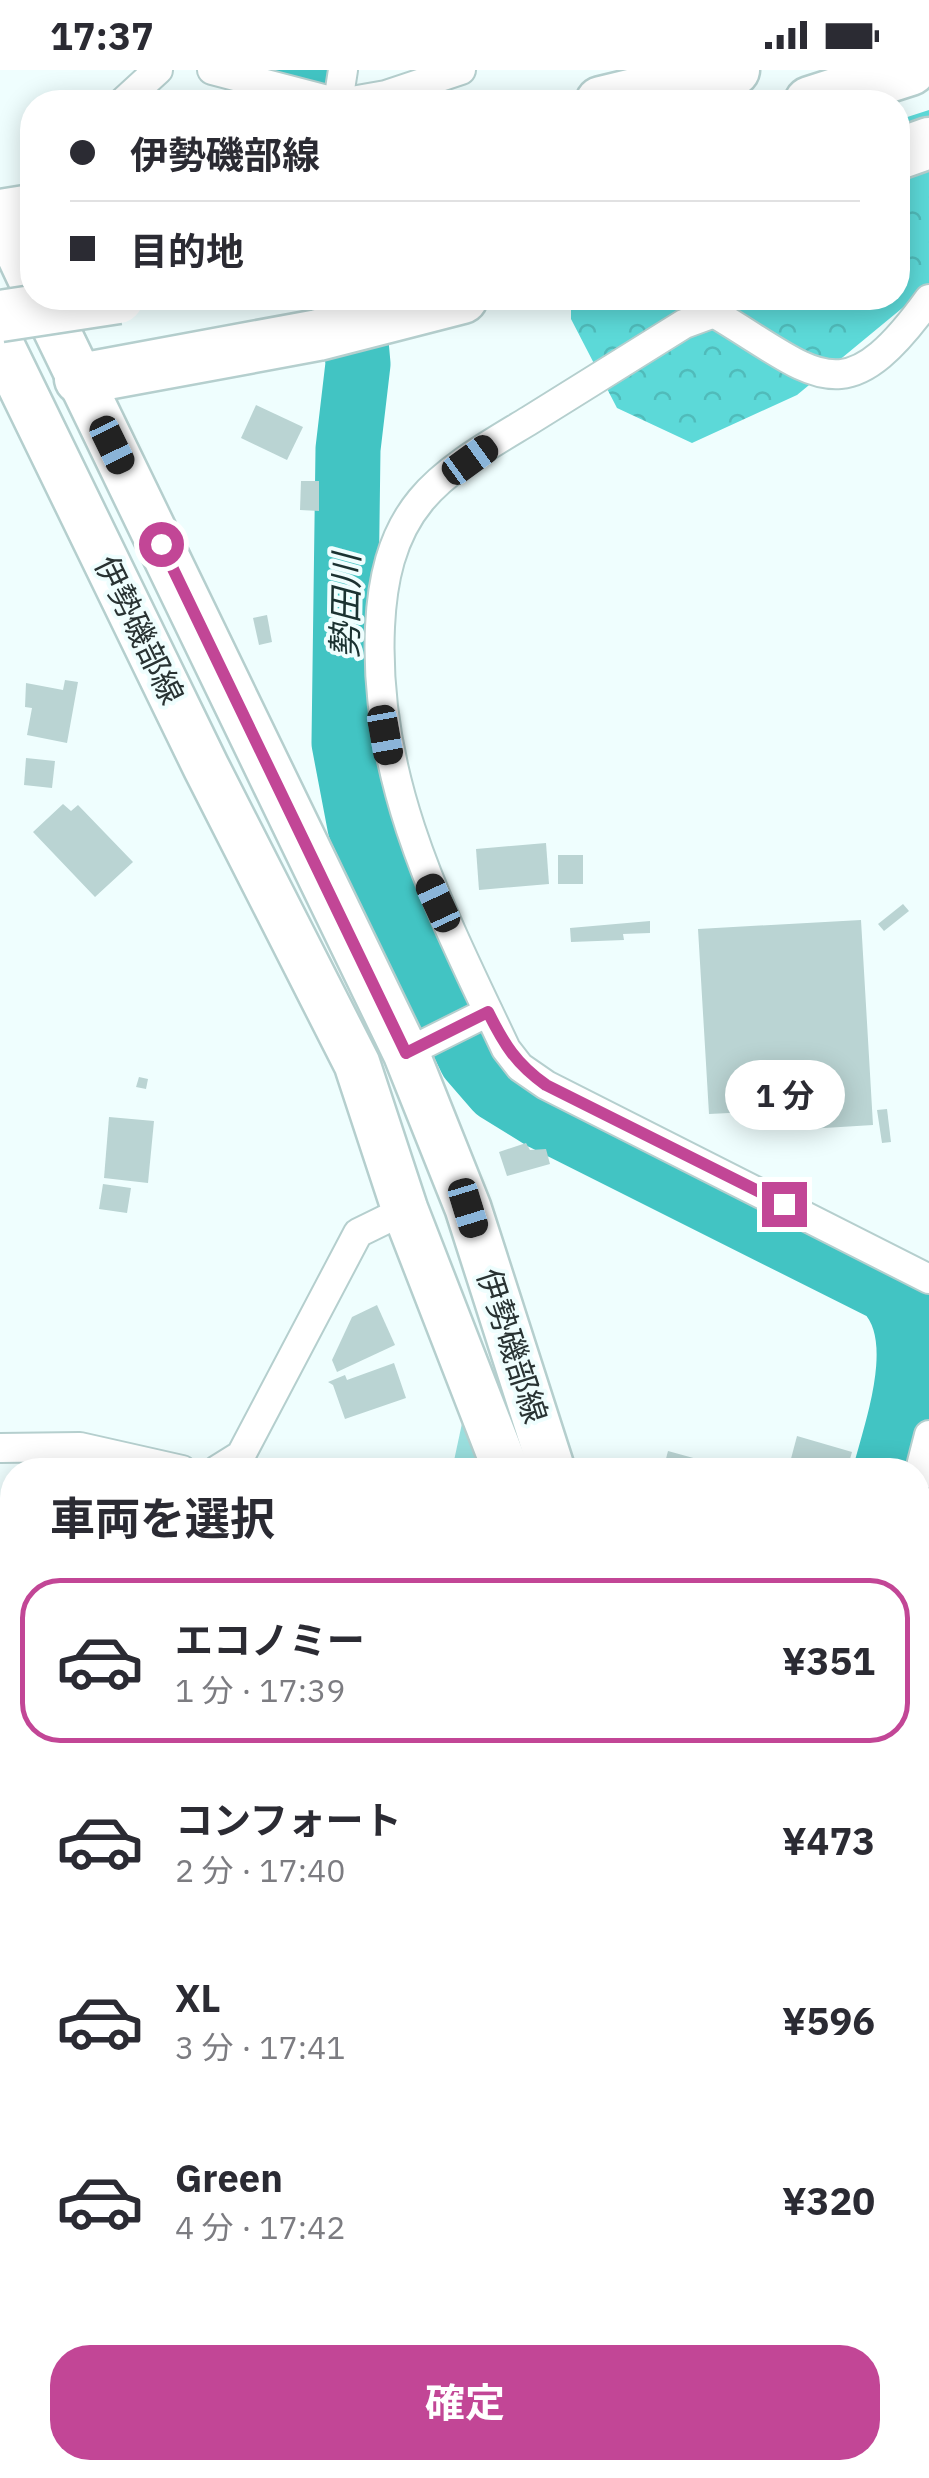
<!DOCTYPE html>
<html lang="ja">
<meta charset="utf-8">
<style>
:root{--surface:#fff;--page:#f7f7f7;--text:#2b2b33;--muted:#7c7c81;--line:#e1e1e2;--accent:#c24696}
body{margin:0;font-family:"IBM Plex Sans","Noto Sans JP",sans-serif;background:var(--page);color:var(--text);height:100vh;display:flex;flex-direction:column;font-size:38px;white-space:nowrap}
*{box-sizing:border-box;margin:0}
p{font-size:32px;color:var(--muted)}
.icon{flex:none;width:55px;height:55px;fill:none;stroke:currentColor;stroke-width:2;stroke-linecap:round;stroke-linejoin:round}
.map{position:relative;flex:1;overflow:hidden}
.details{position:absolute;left:0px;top:1388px;width:930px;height:1022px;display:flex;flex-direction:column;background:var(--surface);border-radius:40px 40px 0 0;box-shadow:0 5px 25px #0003}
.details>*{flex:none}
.top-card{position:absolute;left:20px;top:20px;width:890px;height:220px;border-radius:40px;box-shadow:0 5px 25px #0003;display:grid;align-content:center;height:220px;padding:0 50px;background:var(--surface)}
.end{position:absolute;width:45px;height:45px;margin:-22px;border:12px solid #c24696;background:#fff;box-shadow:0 0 0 5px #fff}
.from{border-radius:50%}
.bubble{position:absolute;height:70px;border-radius:35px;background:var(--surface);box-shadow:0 5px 25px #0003;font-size:32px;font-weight:700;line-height:70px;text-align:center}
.car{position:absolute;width:30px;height:60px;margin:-30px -15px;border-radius:12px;box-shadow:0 0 8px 2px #0007;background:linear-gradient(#222 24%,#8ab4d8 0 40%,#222 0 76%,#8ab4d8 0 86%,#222 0)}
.top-card b{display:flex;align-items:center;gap:35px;height:95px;font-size:38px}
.top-card b+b{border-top:2px solid var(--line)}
.top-card i{width:25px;height:25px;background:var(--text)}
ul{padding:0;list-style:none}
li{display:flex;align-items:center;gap:30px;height:165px;margin:0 20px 15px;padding:0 30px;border:5px solid transparent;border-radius:40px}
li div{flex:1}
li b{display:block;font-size:38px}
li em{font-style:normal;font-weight:700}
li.current{border-color:var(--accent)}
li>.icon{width:90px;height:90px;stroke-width:1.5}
h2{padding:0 50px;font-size:45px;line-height:120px}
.cta{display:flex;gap:20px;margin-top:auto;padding:20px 50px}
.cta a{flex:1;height:115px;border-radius:40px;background:var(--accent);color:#fff;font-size:40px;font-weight:700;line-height:115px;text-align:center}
.status{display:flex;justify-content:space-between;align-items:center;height:70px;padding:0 50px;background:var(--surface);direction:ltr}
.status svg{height:28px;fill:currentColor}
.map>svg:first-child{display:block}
.green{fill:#9adfde}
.forest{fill:url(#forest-crowns)}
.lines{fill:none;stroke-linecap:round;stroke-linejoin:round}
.river{stroke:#42c4c3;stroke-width:65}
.building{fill:#bad4d3}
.street-casing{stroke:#b5cfce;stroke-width:32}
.primary-casing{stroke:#b5cfce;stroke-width:50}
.highway-casing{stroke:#b5cfce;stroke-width:55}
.street{stroke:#fff;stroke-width:28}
.primary{stroke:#fff;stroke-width:45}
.highway{stroke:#fff;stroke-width:50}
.highway-bridge-casing{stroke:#b5cfce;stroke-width:55;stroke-linecap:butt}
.highway-bridge{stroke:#fff;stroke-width:50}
.route{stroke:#c24696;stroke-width:12}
.labels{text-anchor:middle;stroke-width:8;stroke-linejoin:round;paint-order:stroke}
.street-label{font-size:32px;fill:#293333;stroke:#effefe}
.water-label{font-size:35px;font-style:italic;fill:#1b3231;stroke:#effefe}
</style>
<div class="status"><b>17:37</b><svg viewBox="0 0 49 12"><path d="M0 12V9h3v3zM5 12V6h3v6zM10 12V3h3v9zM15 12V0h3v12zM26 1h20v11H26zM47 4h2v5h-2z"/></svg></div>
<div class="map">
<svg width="929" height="2408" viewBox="0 0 929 2408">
<defs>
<pattern id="forest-crowns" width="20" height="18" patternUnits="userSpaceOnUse" patternTransform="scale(2.5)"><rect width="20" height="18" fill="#5cd9d8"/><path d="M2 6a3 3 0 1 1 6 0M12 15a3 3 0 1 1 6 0" fill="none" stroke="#50bbba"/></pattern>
</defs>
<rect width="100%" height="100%" fill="#effefe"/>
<polygon class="green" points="464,1344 487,1400 452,1400"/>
<g class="forest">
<polygon points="929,40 929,216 797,325 692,373 617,338 571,249 571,228 898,228 898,50"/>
<polygon points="0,1840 12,1846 12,2018 0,2018"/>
</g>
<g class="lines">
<g class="river">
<polyline points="303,32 308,0"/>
<path d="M 352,228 L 358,294 L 348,379 L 344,673 L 360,757 L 471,989 L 497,1019 L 544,1048 L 887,1220 C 929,1263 901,1346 886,1400"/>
<polyline points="800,2398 802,2408"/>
</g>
</g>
<g class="building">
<polygon points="256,335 303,357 287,390 241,368"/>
<polygon points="301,411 319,411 319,441 300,440"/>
<polygon points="267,545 272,572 259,575 253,548"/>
<polygon points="65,610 78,612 67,673 27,665 32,638 25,637 26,613 63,620"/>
<polygon points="26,688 55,691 52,718 24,715"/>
<polygon points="63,734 71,741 78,735 133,792 95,827 33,762"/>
<polygon points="546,773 549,814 479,820 476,779"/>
<rect x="558" y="785" width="25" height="29"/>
<polygon points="903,834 909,841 884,861 878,854"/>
<polygon points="861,850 873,1055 808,1059 806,1039 709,1044 698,859"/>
<polygon points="650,851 650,863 623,864 624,870 571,872 570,858"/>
<polygon points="139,1007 148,1009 146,1019 136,1017"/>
<polygon points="887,1039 891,1072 882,1073 877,1040"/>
<polygon points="109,1047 154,1051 148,1113 104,1108"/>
<polygon points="526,1073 530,1080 546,1079 550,1094 507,1106 499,1082"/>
<polygon points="103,1114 131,1118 127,1143 99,1139"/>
<polygon points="377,1235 395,1275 337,1302 332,1290 352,1247"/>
<polygon points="394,1293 406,1328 345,1349 333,1315 328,1312 345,1305 347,1310"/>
<polygon points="797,1366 852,1382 848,1396 788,1400"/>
<polygon points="668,1381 697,1389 694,1400 663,1400"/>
<polygon points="373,1388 398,1395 399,1390 415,1394 414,1400 370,1400"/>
<polygon points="928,1468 929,1468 929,1509 918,1506"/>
<polygon points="918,1594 929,1595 929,1644 918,1642"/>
<polygon points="918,1657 929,1659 929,1734 918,1731"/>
<polygon points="600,2398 628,2398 625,2408 597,2408"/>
<polygon points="631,2398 639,2398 672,2408 629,2408"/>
<polygon points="695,2398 735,2398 732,2408"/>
</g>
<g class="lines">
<g class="street-casing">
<g id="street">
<polyline points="212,0 335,32"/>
<polyline points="123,32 158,0"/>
<polyline points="338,32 343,0"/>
<polyline points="346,32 386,25 461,0"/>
<path d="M 723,228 L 714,243 L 684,254 C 633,286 582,318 530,350 C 494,372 448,397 421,430 C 391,466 382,512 380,557 C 373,713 442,843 506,979 L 520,997 L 546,1015 L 929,1209"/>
<path d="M 714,243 C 818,305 843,348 929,229"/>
<polyline points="406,983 488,942"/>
<polyline points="0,1378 80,1377 182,1400"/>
<polyline points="217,1400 241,1385 358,1163 405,1140"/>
<polyline points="918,1408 929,1365"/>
<polyline points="918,1535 929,1538"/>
<polyline points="918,1784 929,1784"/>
<polyline points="918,2009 929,2012"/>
<polyline points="918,2080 928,2157 918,2203"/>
<polyline points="918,2326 929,2329"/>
<polyline points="765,2398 765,2408"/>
<polyline points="375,2408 376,2398"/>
</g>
</g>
<g class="primary-casing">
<g id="primary">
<polyline points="0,143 32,211"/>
<polyline points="41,228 406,983 468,1138 552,1400"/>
<polyline points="0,273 206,697 357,994 405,1140 506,1400"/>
<polyline points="862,2398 862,2408"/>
<polyline points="898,2398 899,2408"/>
</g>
</g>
<g class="highway-casing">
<g id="highway">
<polyline points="601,32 734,0"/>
<polyline points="810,32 910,0"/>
<polyline points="898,84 929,73"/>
<polyline points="1,145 32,140"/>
<polyline points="80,309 318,265 462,228"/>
</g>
</g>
<use href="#street" class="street"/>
<use href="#primary" class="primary"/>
<use href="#highway" class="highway"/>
<g class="highway-bridge-casing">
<polyline id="highway-bridge" points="0,246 118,228"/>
</g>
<use href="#highway-bridge" class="highway-bridge"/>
</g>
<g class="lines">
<path class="route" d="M 161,474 L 406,983 L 488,942 C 504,974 516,994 546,1015 L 784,1134"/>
</g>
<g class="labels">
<g class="street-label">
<text transform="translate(139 560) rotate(64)" y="11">伊勢磯部線</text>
<text transform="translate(512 1276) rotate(72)" y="11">伊勢磯部線</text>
</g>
<g class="water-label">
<text transform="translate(346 536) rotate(-89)" y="12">勢田川</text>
</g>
</g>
</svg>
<i class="end from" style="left:161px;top:474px"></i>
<i class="end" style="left:784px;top:1134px"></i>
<div class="bubble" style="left:725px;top:990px;width:120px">1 分</div>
<i class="car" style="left:112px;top:375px;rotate:154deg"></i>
<i class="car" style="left:470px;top:390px;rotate:54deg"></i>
<i class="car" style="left:385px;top:665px;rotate:170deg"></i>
<i class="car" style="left:438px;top:833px;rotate:335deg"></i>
<i class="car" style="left:468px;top:1138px;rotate:163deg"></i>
<div class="top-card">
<b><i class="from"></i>伊勢磯部線</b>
<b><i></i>目的地</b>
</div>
<section class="details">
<h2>車両を選択</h2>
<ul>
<li class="current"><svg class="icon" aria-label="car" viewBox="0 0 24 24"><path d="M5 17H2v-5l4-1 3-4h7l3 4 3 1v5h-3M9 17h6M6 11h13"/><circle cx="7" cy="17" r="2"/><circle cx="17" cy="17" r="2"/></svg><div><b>エコノミー</b><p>1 分 · 17:39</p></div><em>¥351</em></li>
<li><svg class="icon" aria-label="car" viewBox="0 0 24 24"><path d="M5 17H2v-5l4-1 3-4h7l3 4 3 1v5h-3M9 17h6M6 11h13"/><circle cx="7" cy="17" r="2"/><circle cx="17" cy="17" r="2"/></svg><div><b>コンフォート</b><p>2 分 · 17:40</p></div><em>¥473</em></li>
<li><svg class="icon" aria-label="car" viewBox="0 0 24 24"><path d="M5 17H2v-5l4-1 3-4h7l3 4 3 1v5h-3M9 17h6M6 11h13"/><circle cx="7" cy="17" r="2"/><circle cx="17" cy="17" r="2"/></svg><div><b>XL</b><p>3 分 · 17:41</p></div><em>¥596</em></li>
<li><svg class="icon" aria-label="car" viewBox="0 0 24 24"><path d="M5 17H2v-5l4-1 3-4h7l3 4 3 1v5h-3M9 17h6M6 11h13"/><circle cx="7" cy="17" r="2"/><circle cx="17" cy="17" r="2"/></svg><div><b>Green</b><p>4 分 · 17:42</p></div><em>¥320</em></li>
</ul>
<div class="cta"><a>確定</a></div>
</section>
</div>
